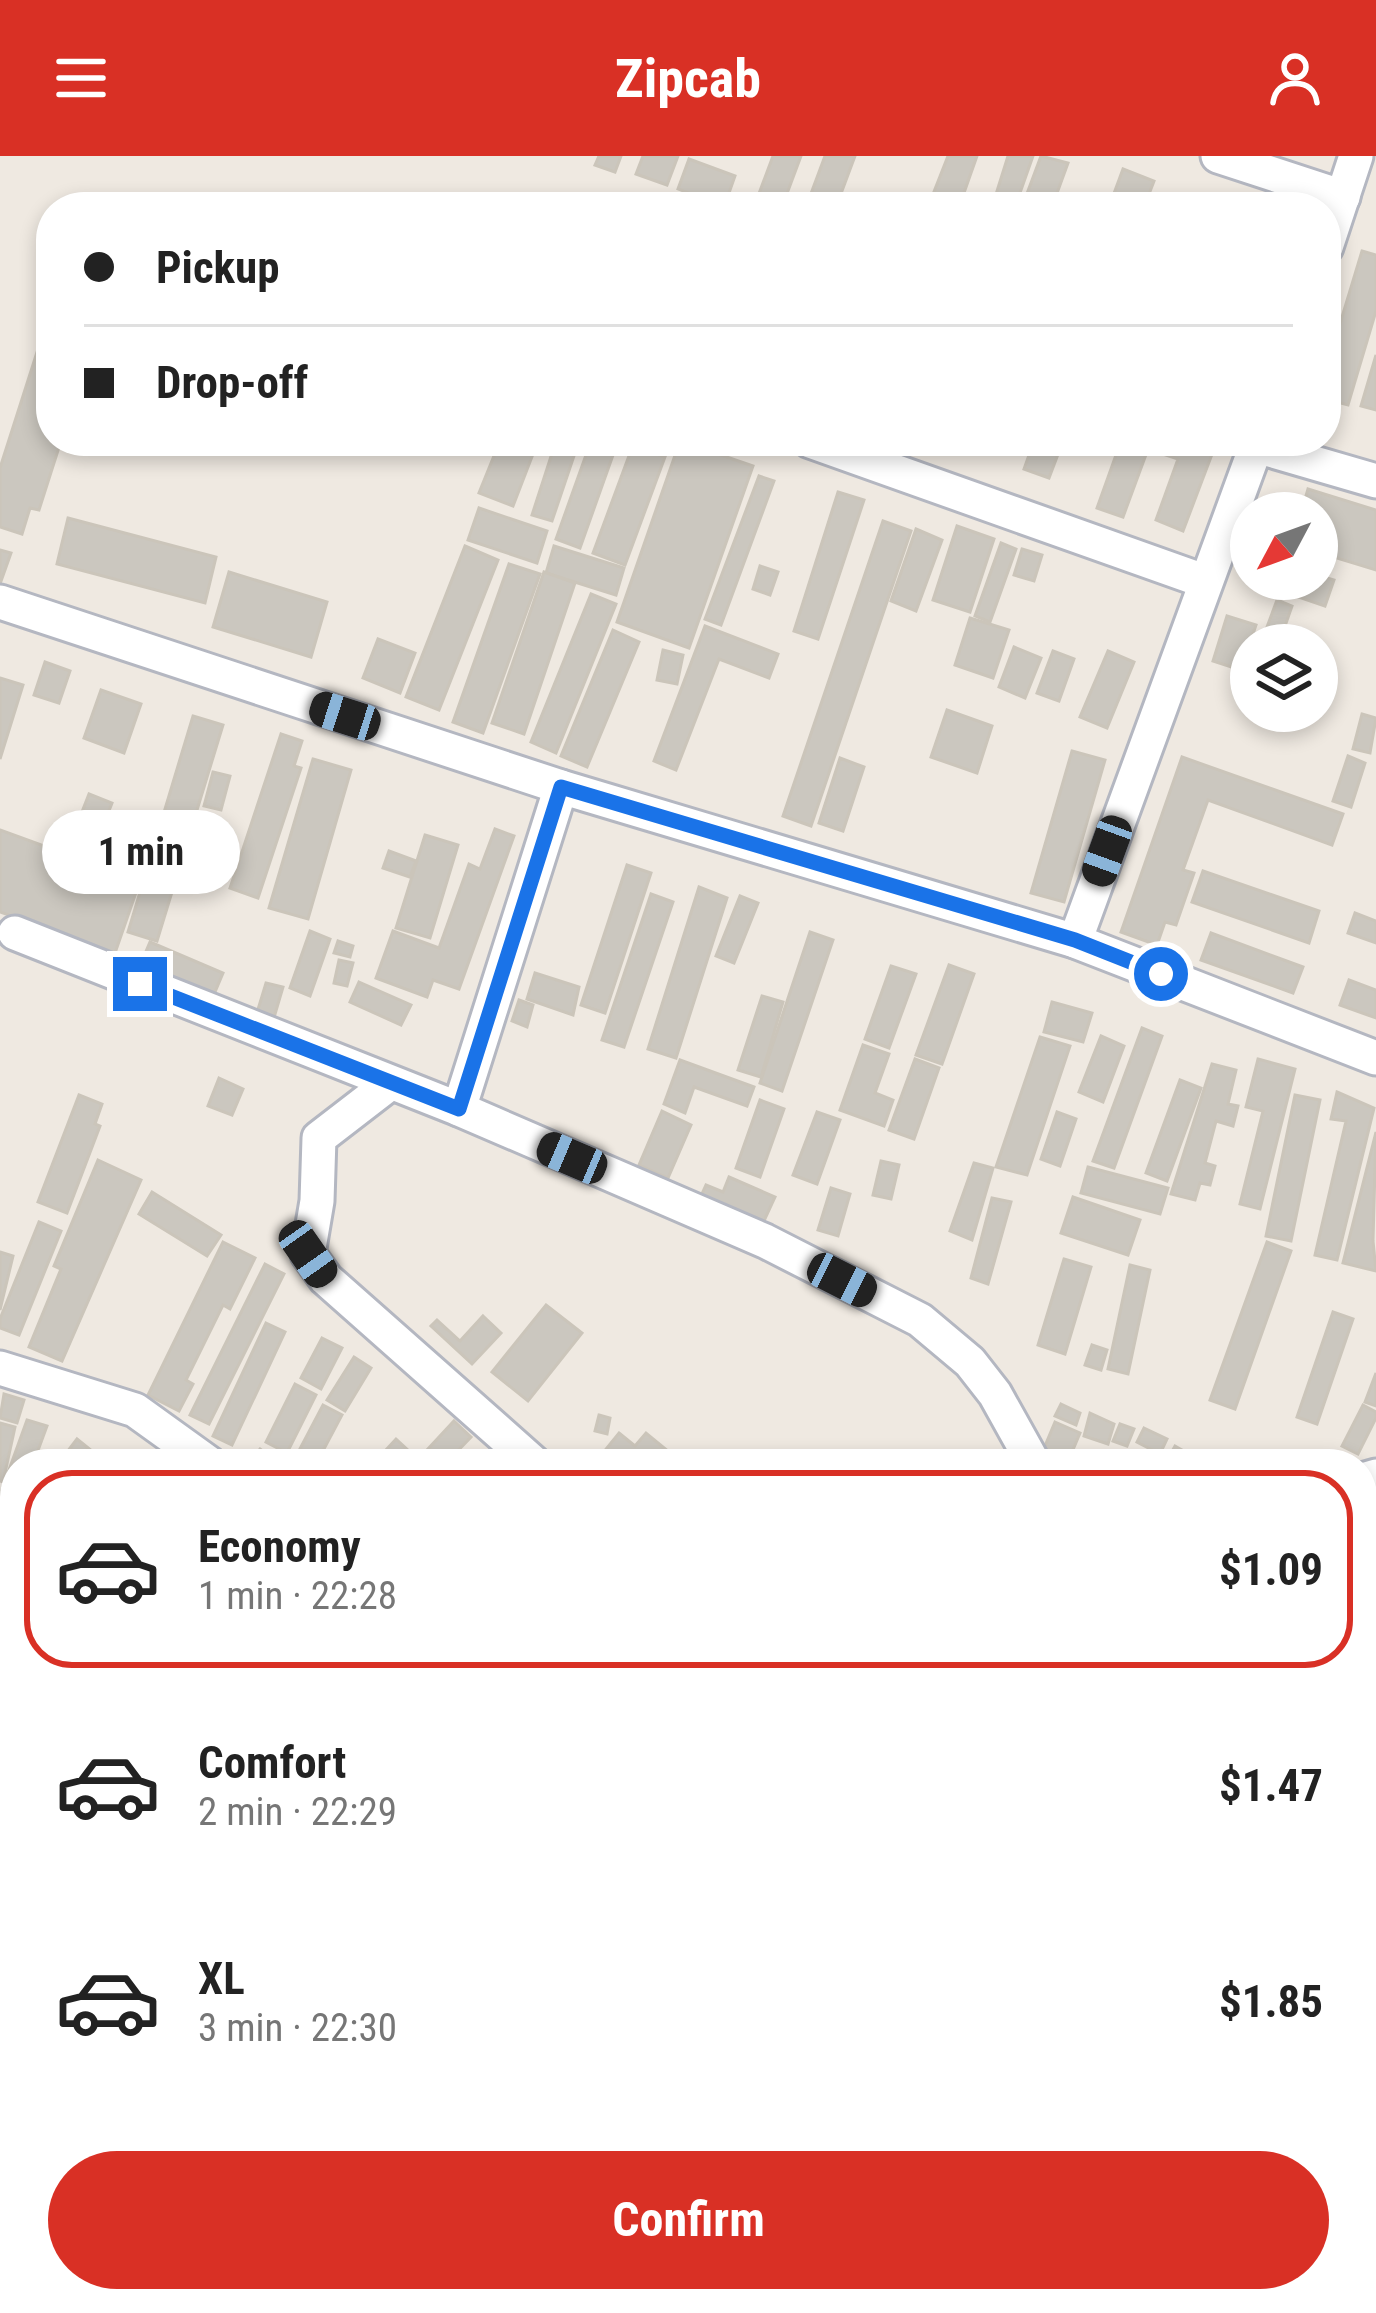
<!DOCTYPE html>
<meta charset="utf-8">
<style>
:root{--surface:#fff;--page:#f2f2f2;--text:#222;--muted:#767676;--line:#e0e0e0;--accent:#d93025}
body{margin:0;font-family:"Roboto Condensed",sans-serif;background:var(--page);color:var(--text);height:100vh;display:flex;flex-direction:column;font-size:45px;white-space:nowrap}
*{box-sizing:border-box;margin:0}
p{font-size:39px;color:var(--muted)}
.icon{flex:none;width:66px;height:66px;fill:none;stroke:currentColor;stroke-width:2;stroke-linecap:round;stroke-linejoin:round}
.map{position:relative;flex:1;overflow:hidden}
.sheet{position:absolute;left:0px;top:1293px;width:1377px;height:864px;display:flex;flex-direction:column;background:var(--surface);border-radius:48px 48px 0 0;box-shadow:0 6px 18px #0003}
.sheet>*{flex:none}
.hud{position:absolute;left:36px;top:36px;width:1305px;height:264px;border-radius:48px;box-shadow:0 6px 18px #0003;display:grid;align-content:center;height:264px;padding:0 48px;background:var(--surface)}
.needle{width:78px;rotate:229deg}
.controls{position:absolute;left:1230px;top:336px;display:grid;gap:24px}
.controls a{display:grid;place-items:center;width:108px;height:108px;border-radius:50%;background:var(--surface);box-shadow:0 6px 18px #0003;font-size:60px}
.end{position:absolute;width:54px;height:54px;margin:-27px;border:15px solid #1a73e8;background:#fff;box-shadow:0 0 0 6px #fff}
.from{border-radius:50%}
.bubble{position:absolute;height:84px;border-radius:42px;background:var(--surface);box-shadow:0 6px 18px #0003;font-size:39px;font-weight:700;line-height:84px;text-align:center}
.car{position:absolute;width:36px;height:72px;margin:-36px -18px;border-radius:15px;box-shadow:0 0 9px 3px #0007;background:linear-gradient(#222 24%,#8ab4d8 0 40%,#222 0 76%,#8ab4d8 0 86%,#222 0)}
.hud b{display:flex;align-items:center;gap:42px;height:114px;font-size:45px}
.hud b+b{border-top:3px solid var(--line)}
.hud i{width:30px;height:30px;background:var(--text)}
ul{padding:21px 0 0;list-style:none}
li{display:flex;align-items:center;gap:36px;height:198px;margin:0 24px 18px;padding:0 24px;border:6px solid transparent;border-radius:48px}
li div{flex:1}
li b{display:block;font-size:45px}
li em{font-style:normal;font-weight:700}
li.on{border-color:var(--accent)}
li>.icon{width:108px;height:108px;stroke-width:1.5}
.cta{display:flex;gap:24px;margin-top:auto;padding:24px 48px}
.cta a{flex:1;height:138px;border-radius:72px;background:var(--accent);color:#fff;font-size:48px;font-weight:700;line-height:138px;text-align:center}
header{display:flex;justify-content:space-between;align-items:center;height:156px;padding:0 48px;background:var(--accent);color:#fff;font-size:54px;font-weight:700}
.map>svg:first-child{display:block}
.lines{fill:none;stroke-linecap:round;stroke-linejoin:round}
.stream{stroke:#75cff0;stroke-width:12}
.building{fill:#cbc7bf;stroke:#cbc5ba;stroke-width:3}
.minor-casing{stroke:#b4b7c1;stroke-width:39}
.path{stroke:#c9c9c9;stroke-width:8;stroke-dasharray:9 6;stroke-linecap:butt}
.minor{stroke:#fff;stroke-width:33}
.route{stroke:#1a73e8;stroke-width:15}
</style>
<header><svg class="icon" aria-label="menu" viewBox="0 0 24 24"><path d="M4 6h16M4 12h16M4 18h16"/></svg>Zipcab<svg class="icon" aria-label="person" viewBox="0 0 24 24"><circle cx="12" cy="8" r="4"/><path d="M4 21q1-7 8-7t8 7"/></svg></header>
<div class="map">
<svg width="1376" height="2157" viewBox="0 0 1376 2157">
<rect width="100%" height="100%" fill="#efe9e1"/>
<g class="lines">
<g class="stream">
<polyline points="1362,1748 1376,1753"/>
<polyline points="477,2142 543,2157"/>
<polyline points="118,2157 130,2142"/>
<polyline points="583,2157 611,2142"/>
</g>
</g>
<g class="building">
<polygon points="599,0 621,0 615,16 595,9"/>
<polygon points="643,0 678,0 667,29 636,18"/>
<polygon points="773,0 801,0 782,51 754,51"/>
<polygon points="825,0 855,0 836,51 806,51"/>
<polygon points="948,0 977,0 959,51 928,51"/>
<polygon points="1008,0 1033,0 1015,51 992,51"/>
<polygon points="1041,0 1068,7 1052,51 1022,51"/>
<polygon points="689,3 735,20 724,51 678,33"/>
<polygon points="1123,13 1154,25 1144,51 1109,51"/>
<polygon points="1362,95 1376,99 1376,155 1348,249 1326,243 1326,214"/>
<polygon points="46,168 51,170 51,285 61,285 39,354 30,352 22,378 0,371 0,312"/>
<polygon points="1376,199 1376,254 1361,250"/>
<polygon points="500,285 538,285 513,350 479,337"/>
<polygon points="556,285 579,285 552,365 532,359"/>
<polygon points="591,285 618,285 580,392 556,383"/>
<polygon points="680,285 753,310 689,492 617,466"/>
<polygon points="943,285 971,285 966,298 942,288"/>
<polygon points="1034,285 1063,285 1049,322 1024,313"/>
<polygon points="1121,285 1151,285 1123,361 1097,352"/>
<polygon points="1172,285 1217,285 1183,375 1156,364 1178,303 1166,299"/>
<polygon points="633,289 665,301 625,409 593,397"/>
<polygon points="759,320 774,325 721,469 705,463"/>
<polygon points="1308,333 1376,354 1376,414 1317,396 1317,357 1301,357"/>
<polygon points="838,336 864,344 818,483 794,475"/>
<polygon points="479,352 547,375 537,407 468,384"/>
<polygon points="68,362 216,401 205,447 57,408"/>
<polygon points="883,365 911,375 811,670 783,660"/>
<polygon points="957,370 994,383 970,456 933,444"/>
<polygon points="916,373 942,384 916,455 891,445"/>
<polygon points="1001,387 1016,393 990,466 975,460"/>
<polygon points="465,390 498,404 439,554 406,541"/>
<polygon points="554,390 624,412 616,439 546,417"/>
<polygon points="1022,393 1042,399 1034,425 1014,419"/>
<polygon points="0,394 11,397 0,428"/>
<polygon points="509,408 540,418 483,577 453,566"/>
<polygon points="760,410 778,416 770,439 753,433"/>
<polygon points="229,416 327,446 311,501 213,471"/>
<polygon points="544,416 575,427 524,578 492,567"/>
<polygon points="1317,419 1334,424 1325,450 1290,438 1295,423 1317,423"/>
<polygon points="591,438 616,448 556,597 531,586"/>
<polygon points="1277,444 1292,450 1283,476 1267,471"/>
<polygon points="1227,460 1256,469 1241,514 1213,505"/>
<polygon points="970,462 1009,474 993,522 955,509"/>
<polygon points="705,470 778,498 769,522 719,503 676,614 654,605"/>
<polygon points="613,474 639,486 587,611 561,600"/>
<polygon points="378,483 415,497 400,537 363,522"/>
<polygon points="1014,491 1041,502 1025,542 999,531"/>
<polygon points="663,494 683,499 677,528 657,524"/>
<polygon points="1053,495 1074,503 1059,545 1037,537"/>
<polygon points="1108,495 1134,506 1107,572 1080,561"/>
<polygon points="45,506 70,515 59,547 34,539"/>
<polygon points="0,522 23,529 0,603"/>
<polygon points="101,534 141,548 124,597 84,582"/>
<polygon points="947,554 992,570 977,617 931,601"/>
<polygon points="1362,558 1376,562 1370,597 1353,593"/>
<polygon points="193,560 223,569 157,785 128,776"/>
<polygon points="281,578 302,585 294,610 301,612 258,742 230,732"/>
<polygon points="1072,595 1105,604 1064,746 1031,737"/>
<polygon points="1348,600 1365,607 1351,651 1333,645"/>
<polygon points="1182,601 1343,658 1332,689 1208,644 1183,714 1194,717 1176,769 1165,766 1157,789 1121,776"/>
<polygon points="840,602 864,611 843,675 819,667"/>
<polygon points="313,603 351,614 308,763 269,752"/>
<polygon points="213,616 230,620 221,654 204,650"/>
<polygon points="89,638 112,647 97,685 92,683 86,699 68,692"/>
<polygon points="495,673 514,680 459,833 433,824 427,841 376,822 393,775 439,792 469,708 480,713"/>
<polygon points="0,674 140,725 115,797 0,756"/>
<polygon points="425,679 458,689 430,782 396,772"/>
<polygon points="389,695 416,705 410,721 383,712"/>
<polygon points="627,709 651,717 605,857 581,849"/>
<polygon points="1203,715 1319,755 1309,787 1192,746"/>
<polygon points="699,731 727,742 676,902 648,893"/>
<polygon points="651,738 673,746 624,891 602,884"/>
<polygon points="740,740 758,747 734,807 716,800"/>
<polygon points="1355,757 1376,765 1376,787 1348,777"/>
<polygon points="310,775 330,783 310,840 290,832"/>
<polygon points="810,776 833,784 782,935 760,927"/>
<polygon points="1211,777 1303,811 1293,837 1201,804"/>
<polygon points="338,785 353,790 350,801 334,797"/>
<polygon points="150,786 223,817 212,843 139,812"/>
<polygon points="339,804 353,807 347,830 334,827"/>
<polygon points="949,809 974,818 942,908 916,899"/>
<polygon points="891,810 916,818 889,892 865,883"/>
<polygon points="535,817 579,831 573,859 527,843"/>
<polygon points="1349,824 1376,834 1376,862 1340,849"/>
<polygon points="359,826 411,849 401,869 350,846"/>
<polygon points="266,827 283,831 273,865 256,860"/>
<polygon points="762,840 783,846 761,921 738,914"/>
<polygon points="519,844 533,849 527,871 512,865"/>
<polygon points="1052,846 1092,857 1083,886 1044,876"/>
<polygon points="1142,872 1162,880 1114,1012 1093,1005"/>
<polygon points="1101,880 1124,890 1103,946 1079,936"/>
<polygon points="1040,881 1070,890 1027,1019 996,1011"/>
<polygon points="863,889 889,898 875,937 893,944 884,970 840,954"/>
<polygon points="915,903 939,912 914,983 889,974"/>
<polygon points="1258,903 1295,913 1260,1053 1240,1048 1263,955 1246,951"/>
<polygon points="680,904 754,931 747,950 694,931 685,957 664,948"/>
<polygon points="1212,908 1236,914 1228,948 1238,950 1233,970 1216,965 1205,1007 1215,1010 1210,1029 1200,1027 1195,1044 1171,1038"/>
<polygon points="219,922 243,933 232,959 208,950"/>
<polygon points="1180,924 1201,932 1167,1025 1146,1017"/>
<polygon points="1337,936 1374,952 1337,1104 1315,1099 1346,965 1331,963"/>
<polygon points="79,939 102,948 95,968 100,970 67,1057 38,1046"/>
<polygon points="1295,939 1320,944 1291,1085 1266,1080"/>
<polygon points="760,944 784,953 760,1021 736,1012"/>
<polygon points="662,955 691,969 668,1022 639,1009"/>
<polygon points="817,956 840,964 817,1028 793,1019"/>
<polygon points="1057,956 1076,963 1060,1010 1041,1003"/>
<polygon points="1376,976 1373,1085 1376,1115 1343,1107"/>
<polygon points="98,1004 141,1024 62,1205 29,1191 61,1113 54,1110"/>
<polygon points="881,1005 899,1009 891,1043 873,1039"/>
<polygon points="974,1007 993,1012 972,1084 950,1075"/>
<polygon points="1088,1011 1168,1032 1160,1058 1081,1037"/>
<polygon points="729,1021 775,1041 763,1067 701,1040 706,1029 723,1036"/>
<polygon points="831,1032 850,1038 838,1080 818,1074"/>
<polygon points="152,1036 221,1079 207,1100 139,1058"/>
<polygon points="1073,1041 1140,1064 1128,1099 1061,1077"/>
<polygon points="992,1042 1011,1046 988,1128 971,1122"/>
<polygon points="39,1066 61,1075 19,1179 0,1172 0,1163"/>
<polygon points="223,1086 255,1102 230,1153 223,1149 186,1224 193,1228 179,1255 148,1239"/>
<polygon points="1267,1086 1291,1095 1235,1253 1210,1244"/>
<polygon points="0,1096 13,1100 0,1154"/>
<polygon points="1064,1103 1091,1111 1065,1198 1038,1189"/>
<polygon points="265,1108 284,1118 209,1268 190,1259"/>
<polygon points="1130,1109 1150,1114 1128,1218 1108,1213"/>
<polygon points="546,1149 582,1177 528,1245 492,1216"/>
<polygon points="1333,1156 1353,1163 1317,1268 1297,1261"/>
<polygon points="483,1160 501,1177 472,1208 431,1170 437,1164 460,1185"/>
<polygon points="266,1167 285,1176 232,1289 213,1280"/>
<polygon points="322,1182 342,1192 321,1233 301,1222"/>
<polygon points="1092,1189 1107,1194 1101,1214 1085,1209"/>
<polygon points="354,1201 371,1212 345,1255 327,1244"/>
<polygon points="1376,1217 1376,1250 1365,1246"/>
<polygon points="295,1228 316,1239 287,1297 266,1286"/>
<polygon points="4,1238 24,1244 17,1267 0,1262"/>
<polygon points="1061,1248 1080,1257 1076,1269 1055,1260"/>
<polygon points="323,1249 342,1259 316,1308 292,1308"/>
<polygon points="1363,1249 1376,1256 1376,1262 1358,1298 1342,1290"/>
<polygon points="1090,1257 1114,1268 1108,1288 1084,1280"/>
<polygon points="599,1259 610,1262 607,1278 595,1275"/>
<polygon points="27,1264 47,1270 33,1308 15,1308 15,1358 2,1401 0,1339"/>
<polygon points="454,1265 471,1281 445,1308 414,1308"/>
<polygon points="1055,1266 1080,1277 1067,1308 1040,1302"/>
<polygon points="0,1267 15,1271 3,1326 0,1325"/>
<polygon points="1120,1268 1134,1273 1127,1290 1113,1285"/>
<polygon points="1144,1272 1167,1283 1160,1298 1137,1286"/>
<polygon points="619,1277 635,1290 646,1277 669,1296 659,1308 594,1308"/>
<polygon points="77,1283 108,1308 58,1308"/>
<polygon points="396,1283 409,1295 397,1308 373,1308"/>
<polygon points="1175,1290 1189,1298 1183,1308 1165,1308"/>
<polygon points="260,1293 279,1308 248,1308"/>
<polygon points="15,1738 15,1770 1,1787 0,1756"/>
<polygon points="15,1796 15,1836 5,1845 0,1841 0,1810"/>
<polygon points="1376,1974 1376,1998 1364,1984"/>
<polygon points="1376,2030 1376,2058 1362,2042"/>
<polygon points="1376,2132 1376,2157 1345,2157"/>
<polygon points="915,2142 1003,2142 985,2157 968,2157 959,2146 945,2157 918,2157 924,2152"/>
</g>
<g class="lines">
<g class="minor-casing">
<g id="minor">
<polyline points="1218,0 1343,41"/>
<polyline points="1326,91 1356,0"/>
<polyline points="810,285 1204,425"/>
<polyline points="1256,290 1376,325"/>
<polyline points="0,446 561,631 1075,785 1376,902"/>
<polyline points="15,777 459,953 561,631"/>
<polyline points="1075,785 1258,285"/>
<polyline points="389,928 319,982 317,1045 308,1098 326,1123 535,1308"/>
<polyline points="459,953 765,1085 920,1164 970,1206 995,1238 1034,1308"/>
<polyline points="0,1212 135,1254 210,1308"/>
<polyline points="1362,1324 1376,1320"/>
<polyline points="0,1660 15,1667"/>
<polyline points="1176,2142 1186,2157"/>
</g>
</g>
<polyline class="path" points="1362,1699 1376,1697"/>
<use href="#minor" class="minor"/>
</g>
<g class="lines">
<polyline class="route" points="140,828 459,953 561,631 1075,784 1161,818"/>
</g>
</svg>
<div class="controls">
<a><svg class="needle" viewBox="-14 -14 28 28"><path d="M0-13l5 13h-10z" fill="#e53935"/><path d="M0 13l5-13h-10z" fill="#767676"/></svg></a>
<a><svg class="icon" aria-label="layers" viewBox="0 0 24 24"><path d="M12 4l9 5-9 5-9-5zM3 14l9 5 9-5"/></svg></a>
</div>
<i class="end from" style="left:1161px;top:818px"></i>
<i class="end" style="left:140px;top:828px"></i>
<div class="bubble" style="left:42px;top:654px;width:198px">1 min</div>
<i class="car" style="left:345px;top:560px;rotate:288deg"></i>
<i class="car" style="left:1107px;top:695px;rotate:200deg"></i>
<i class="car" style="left:572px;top:1002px;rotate:293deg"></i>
<i class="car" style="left:308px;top:1098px;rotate:145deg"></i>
<i class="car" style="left:842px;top:1124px;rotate:117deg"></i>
<div class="hud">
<b><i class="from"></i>Pickup</b>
<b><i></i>Drop-off</b>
</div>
<section class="sheet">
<ul>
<li class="on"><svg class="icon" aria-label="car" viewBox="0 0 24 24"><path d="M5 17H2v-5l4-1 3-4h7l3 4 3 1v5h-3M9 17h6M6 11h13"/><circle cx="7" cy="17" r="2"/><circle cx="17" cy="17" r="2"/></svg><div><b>Economy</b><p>1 min · 22:28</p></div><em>$1.09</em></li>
<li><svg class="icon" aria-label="car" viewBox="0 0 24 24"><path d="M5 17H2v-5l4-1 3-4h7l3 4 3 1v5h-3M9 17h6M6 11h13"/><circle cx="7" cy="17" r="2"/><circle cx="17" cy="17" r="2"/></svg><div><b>Comfort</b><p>2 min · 22:29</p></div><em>$1.47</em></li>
<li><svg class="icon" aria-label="car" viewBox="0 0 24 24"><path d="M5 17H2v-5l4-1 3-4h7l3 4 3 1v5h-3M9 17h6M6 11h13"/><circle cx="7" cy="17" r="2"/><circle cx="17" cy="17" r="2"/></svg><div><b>XL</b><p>3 min · 22:30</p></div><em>$1.85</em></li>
</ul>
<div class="cta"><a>Confirm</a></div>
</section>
</div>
